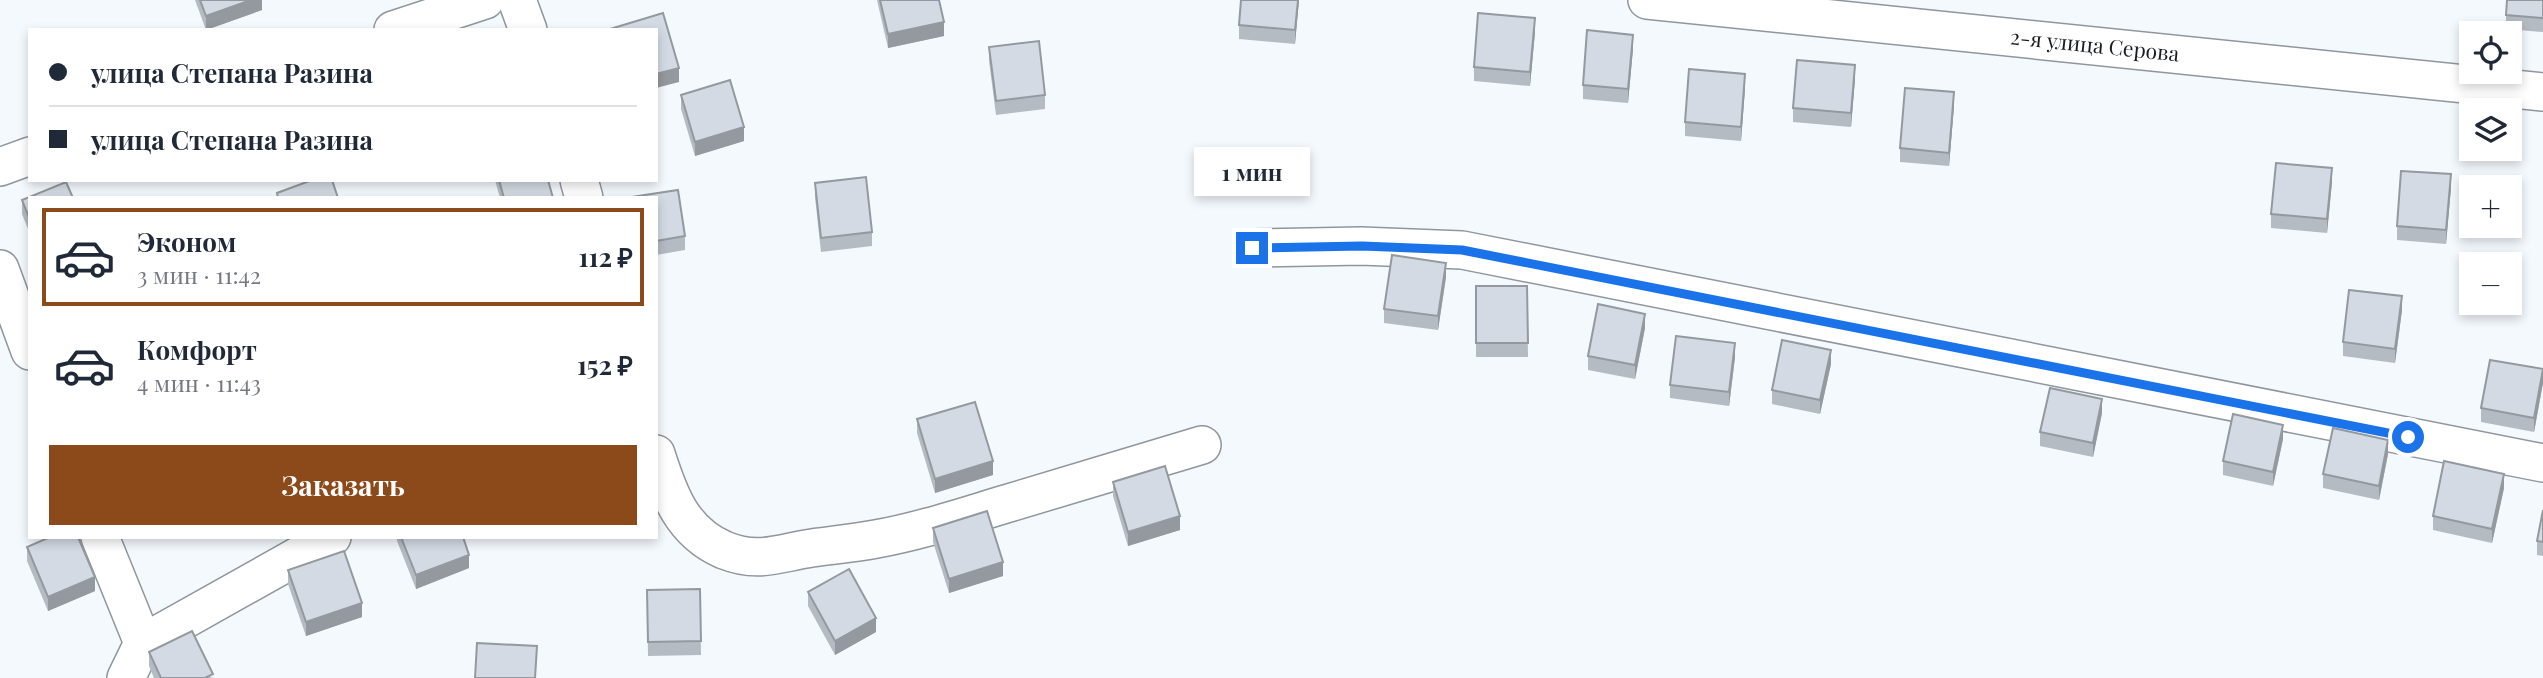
<!DOCTYPE html>
<html lang="ru">
<meta charset="utf-8">
<style>
:root{--surface:#fff;--page:#f2f2f3;--text:#1f2937;--muted:#747a83;--line:#e0e1e3;--accent:#8c4919}
body{margin:0;font-family:"Playfair Display",serif;background:var(--page);color:var(--text);height:100vh;display:flex;flex-direction:column;font-size:26px;white-space:nowrap}
*{box-sizing:border-box;margin:0}
p{font-size:23px;color:var(--muted)}
.icon{flex:none;width:38px;height:38px;fill:none;stroke:currentColor;stroke-width:2;stroke-linecap:round;stroke-linejoin:round}
.map{position:relative;flex:1;overflow:hidden}
.panel{position:absolute;left:28px;top:196px;width:630px;height:343px;display:flex;flex-direction:column;background:var(--surface);border-radius:0px;box-shadow:0 4px 10px #0003}
.panel>*{flex:none}
.banner{position:absolute;left:28px;top:28px;width:630px;height:154px;border-radius:0px;box-shadow:0 4px 10px #0003;display:grid;align-content:center;height:154px;padding:0 21px;background:var(--surface)}
.controls{position:absolute;left:2459px;top:21px;display:grid;gap:14px}
.controls a{display:grid;place-items:center;width:63px;height:63px;border-radius:0px;background:var(--surface);box-shadow:0 4px 10px #0003;font-size:35px}
.end{position:absolute;width:32px;height:32px;margin:-16px;border:9px solid #1a73e8;background:#fff;box-shadow:0 0 0 4px #fff}
.from{border-radius:50%}
.bubble{position:absolute;height:49px;border-radius:0px;background:var(--surface);box-shadow:0 4px 10px #0003;font-size:23px;font-weight:700;line-height:49px;text-align:center}
.banner b{display:flex;align-items:center;gap:24px;height:66px;font-size:26px}
.banner b+b{border-top:2px solid var(--line)}
.banner i{width:18px;height:18px;background:var(--text)}
ul{padding:12px 0 0;list-style:none}
li{display:flex;align-items:center;gap:21px;height:98px;margin:0 14px 10px;padding:0 7px;border:4px solid transparent;border-radius:0px}
li div{flex:1}
li b{display:block;font-size:26px}
li em{font-style:normal;font-weight:700}
li.selected{border-color:var(--accent)}
li>.icon{width:63px;height:63px;stroke-width:1.5}
.button{display:flex;gap:14px;margin-top:auto;padding:14px 21px}
.button a{flex:1;height:80px;border-radius:0px;background:var(--accent);color:#fff;font-size:28px;font-weight:700;line-height:80px;text-align:center}
.map>svg:first-child{display:block}
.lines{fill:none;stroke-linecap:round;stroke-linejoin:round}
.minor-casing{stroke:#8f969e;stroke-width:40}
.minor{stroke:#fff;stroke-width:37}
.wall{fill:#b5bbc3}
.shaded-wall{fill:#94999f}
.building{fill:#d3dae3;stroke:#94999f;stroke-width:2}
.route{stroke:#1a73e8;stroke-width:9}
.labels{text-anchor:middle;stroke-width:5;stroke-linejoin:round;paint-order:stroke}
.street-label{font-size:21px;fill:#191c1f;stroke:#fff}
</style>
<div class="map">
<svg width="2543" height="678" viewBox="0 0 2543 678">
<rect width="100%" height="100%" fill="#f4f9fe"/>
<g class="lines">
<g class="minor-casing">
<g id="minor">
<polyline points="517,0 528,30"/>
<path id="s1" d="M 1647,0 L 2543,92"/>
<polyline points="393,30 485,0"/>
<polyline points="0,167 30,156"/>
<polyline points="579,180 584,198"/>
<polyline points="1252,248 1361,246 1462,250 2543,463"/>
<polyline points="0,269 30,351"/>
<path d="M 656,454 C 669,495 682,532 724,550 C 759,564 778,553 812,548 C 833,545 855,543 876,539 C 921,531 965,516 1009,503 C 1073,484 1138,464 1202,445"/>
<polyline points="100,537 143,643"/>
<polyline points="126,678 143,643 332,537"/>
</g>
</g>
<use href="#minor" class="minor"/>
</g>
<g class="wall">
<polygon points="195,0 262,0 262,10 206,30"/>
<polygon points="877,0 939,0 944,36 888,48"/>
<polygon points="1299,0 1295,44 1239,39 1239,25"/>
<polygon points="2543,0 2543,32 2506,29 2506,15"/>
<polygon points="1535,32 1530,86 1474,81 1474,67"/>
<polygon points="989,47 1045,95 1045,109 996,115 989,61"/>
<polygon points="1633,49 1628,103 1583,99 1583,85"/>
<polygon points="1855,79 1851,127 1793,122 1793,108"/>
<polygon points="1745,88 1741,141 1685,136 1685,122"/>
<polygon points="681,95 744,141 695,156 681,109"/>
<polygon points="1954,106 1949,166 1900,162 1900,148"/>
<polygon points="495,180 548,180 553,198 500,198"/>
<polygon points="2332,182 2327,233 2271,228 2271,214"/>
<polygon points="815,183 872,232 872,246 821,252 815,197"/>
<polygon points="2451,188 2446,244 2397,240 2397,226"/>
<polygon points="30,198 30,234 22,214 22,200"/>
<polygon points="656,198 685,236 685,250 656,255"/>
<polygon points="1446,277 1438,330 1384,323 1384,309"/>
<polygon points="1476,286 1527,286 1528,357 1476,357"/>
<polygon points="2402,310 2395,363 2343,356 2343,342"/>
<polygon points="1645,328 1635,379 1588,370 1588,356"/>
<polygon points="1735,357 1729,406 1670,398 1670,385"/>
<polygon points="1831,364 1820,414 1772,404 1772,390"/>
<polygon points="2543,383 2534,432 2481,422 2481,408"/>
<polygon points="2102,413 2093,457 2040,446 2040,432"/>
<polygon points="917,419 993,475 935,493 917,433"/>
<polygon points="2283,439 2273,486 2223,475 2223,461"/>
<polygon points="2388,454 2379,500 2323,488 2323,474"/>
<polygon points="1113,482 1180,530 1128,546 1113,496"/>
<polygon points="2504,488 2492,543 2433,530 2433,516"/>
<polygon points="2543,510 2543,556 2537,555 2537,541"/>
<polygon points="933,528 1003,576 949,593 933,542"/>
<polygon points="397,537 463,537 469,568 416,589 397,541"/>
<polygon points="27,547 95,591 48,611 27,561"/>
<polygon points="288,570 362,617 306,636 288,584"/>
<polygon points="700,589 701,655 648,656 647,590"/>
<polygon points="808,592 876,632 835,655 808,606"/>
<polygon points="149,652 213,678 154,678 149,666"/>
</g>
<g class="shaded-wall">
<polygon points="251,0 262,0 262,10 206,30 206,16"/>
<polygon points="1298,0 1299,0 1295,44 1295,30"/>
<polygon points="1535,18 1535,32 1530,86 1530,72"/>
<polygon points="944,22 944,36 888,48 888,34"/>
<polygon points="1633,35 1633,49 1628,103 1628,89"/>
<polygon points="1855,65 1855,79 1851,127 1851,113"/>
<polygon points="679,68 679,82 656,88 656,74"/>
<polygon points="1745,74 1745,88 1741,141 1741,127"/>
<polygon points="1954,92 1954,106 1949,166 1949,153"/>
<polygon points="744,127 744,141 695,156 695,142"/>
<polygon points="2332,168 2332,182 2327,233 2327,219"/>
<polygon points="2451,174 2451,188 2446,244 2446,230"/>
<polygon points="1446,263 1446,277 1438,330 1438,316"/>
<polygon points="2402,296 2402,310 2395,363 2395,349"/>
<polygon points="1645,314 1645,328 1635,379 1635,365"/>
<polygon points="1735,343 1735,357 1729,406 1729,392"/>
<polygon points="1831,350 1831,364 1820,414 1820,400"/>
<polygon points="2543,369 2543,383 2534,432 2534,418"/>
<polygon points="2102,399 2102,413 2093,457 2093,443"/>
<polygon points="2283,425 2283,439 2273,486 2273,472"/>
<polygon points="2388,440 2388,454 2379,500 2379,486"/>
<polygon points="993,461 993,475 935,493 935,479"/>
<polygon points="2504,474 2504,488 2492,543 2492,529"/>
<polygon points="1180,516 1180,530 1128,546 1128,532"/>
<polygon points="469,555 469,568 416,589 416,575"/>
<polygon points="1003,562 1003,576 949,593 949,579"/>
<polygon points="95,577 95,591 48,611 48,597"/>
<polygon points="362,603 362,617 306,636 306,622"/>
<polygon points="876,618 876,632 835,655 835,641"/>
</g>
<g class="building">
<polygon points="200,0 251,0 206,16"/>
<polygon points="880,0 939,0 944,22 888,34"/>
<polygon points="1241,0 1298,0 1295,30 1239,25"/>
<polygon points="2507,0 2543,0 2543,18 2506,15"/>
<polygon points="663,13 679,68 656,74 656,30 611,30 610,29"/>
<polygon points="1478,13 1535,18 1530,72 1474,67"/>
<polygon points="1587,30 1633,35 1628,89 1583,85"/>
<polygon points="1039,41 1045,95 996,101 989,47"/>
<polygon points="1797,60 1855,65 1851,113 1793,108"/>
<polygon points="1689,69 1745,74 1741,127 1685,122"/>
<polygon points="730,80 744,127 695,142 681,95"/>
<polygon points="1905,88 1954,92 1949,153 1900,148"/>
<polygon points="2276,163 2332,168 2327,219 2271,214"/>
<polygon points="2401,171 2451,174 2446,230 2397,226"/>
<polygon points="866,177 872,232 821,238 815,183"/>
<polygon points="312,180 332,180 338,198 278,198 277,193"/>
<polygon points="499,180 548,180 553,198 504,198"/>
<polygon points="66,182 73,198 30,198 30,220 22,200"/>
<polygon points="678,190 685,236 656,241 656,198 625,198"/>
<polygon points="1392,255 1446,263 1438,316 1384,309"/>
<polygon points="1476,286 1527,286 1528,343 1476,343"/>
<polygon points="2349,290 2402,296 2395,349 2343,342"/>
<polygon points="1598,304 1645,314 1635,365 1588,356"/>
<polygon points="1676,336 1735,343 1729,392 1670,385"/>
<polygon points="1782,340 1831,350 1820,400 1772,390"/>
<polygon points="2490,360 2543,369 2534,418 2481,408"/>
<polygon points="2050,388 2102,399 2093,443 2040,432"/>
<polygon points="975,402 993,461 935,479 917,419"/>
<polygon points="2233,414 2283,425 2273,472 2223,461"/>
<polygon points="2333,428 2388,440 2379,486 2323,474"/>
<polygon points="2444,461 2504,474 2492,529 2433,516"/>
<polygon points="1165,466 1180,516 1128,532 1113,482"/>
<polygon points="2543,510 2543,542 2537,541"/>
<polygon points="987,511 1003,562 949,579 933,528"/>
<polygon points="50,537 78,537 95,577 48,597 27,547"/>
<polygon points="401,537 463,537 469,555 416,575"/>
<polygon points="344,551 362,603 306,622 288,570"/>
<polygon points="849,569 876,618 835,641 808,592"/>
<polygon points="700,589 701,641 648,642 647,590"/>
<polygon points="192,631 213,674 205,678 161,678 149,652"/>
<polygon points="477,643 537,646 535,678 475,678"/>
</g>
<g class="lines">
<polyline class="route" points="1252,248 1362,246 1462,250 2408,437"/>
</g>
<g class="labels">
<g class="street-label">
<text dy="7" stroke="none"><textPath href="#s1" startOffset="450">2-я улица Серова</textPath></text>
</g>
</g>
</svg>
<div class="controls">
<a><svg class="icon" aria-label="locate" viewBox="0 0 24 24"><circle cx="12" cy="12" r="6"/><path d="M12 2v4M12 18v4M2 12h4M18 12h4"/></svg></a>
<a><svg class="icon" aria-label="layers" viewBox="0 0 24 24"><path d="M12 4l9 5-9 5-9-5zM3 14l9 5 9-5"/></svg></a>
<a>+</a>
<a>−</a>
</div>
<i class="end from" style="left:2408px;top:437px"></i>
<i class="end" style="left:1252px;top:248px"></i>
<div class="bubble" style="left:1194px;top:147px;width:116px">1 мин</div>
<div class="banner">
<b><i class="from"></i>улица Степана Разина</b>
<b><i></i>улица Степана Разина</b>
</div>
<section class="panel">
<ul>
<li class="selected"><svg class="icon" aria-label="car" viewBox="0 0 24 24"><path d="M5 17H2v-5l4-1 3-4h7l3 4 3 1v5h-3M9 17h6M6 11h13"/><circle cx="7" cy="17" r="2"/><circle cx="17" cy="17" r="2"/></svg><div><b>Эконом</b><p>3 мин · 11:42</p></div><em>112 ₽</em></li>
<li><svg class="icon" aria-label="car" viewBox="0 0 24 24"><path d="M5 17H2v-5l4-1 3-4h7l3 4 3 1v5h-3M9 17h6M6 11h13"/><circle cx="7" cy="17" r="2"/><circle cx="17" cy="17" r="2"/></svg><div><b>Комфорт</b><p>4 мин · 11:43</p></div><em>152 ₽</em></li>
</ul>
<div class="button"><a>Заказать</a></div>
</section>
</div>
